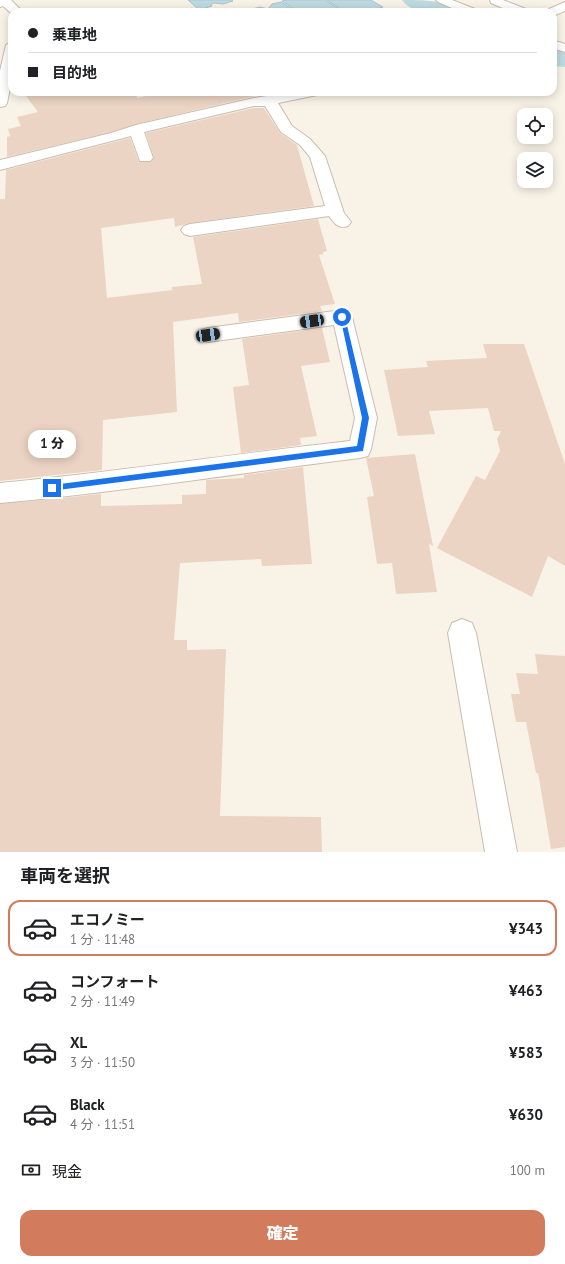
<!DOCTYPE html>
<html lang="ja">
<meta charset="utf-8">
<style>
:root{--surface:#fff;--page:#f2f2f2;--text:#202124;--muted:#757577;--line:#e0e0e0;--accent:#d37c5d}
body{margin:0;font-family:"PT Sans","Noto Sans JP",sans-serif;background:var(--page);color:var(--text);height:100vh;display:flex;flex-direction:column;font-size:15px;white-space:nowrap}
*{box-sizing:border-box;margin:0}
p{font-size:13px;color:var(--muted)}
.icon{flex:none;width:22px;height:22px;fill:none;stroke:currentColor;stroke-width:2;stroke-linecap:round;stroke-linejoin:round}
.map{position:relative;height:852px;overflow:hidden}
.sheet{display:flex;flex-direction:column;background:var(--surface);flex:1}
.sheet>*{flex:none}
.hud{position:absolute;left:8px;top:8px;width:549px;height:88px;border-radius:12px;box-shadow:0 2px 10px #0003;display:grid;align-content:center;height:88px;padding:0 20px;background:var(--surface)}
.tools{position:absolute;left:517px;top:108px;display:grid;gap:8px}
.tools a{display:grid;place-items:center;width:36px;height:36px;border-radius:8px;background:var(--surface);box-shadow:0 2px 10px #0003;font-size:20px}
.end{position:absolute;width:18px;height:18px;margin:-9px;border:5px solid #1a73e8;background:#fff;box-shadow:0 0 0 2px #fff}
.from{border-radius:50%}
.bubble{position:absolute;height:28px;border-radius:12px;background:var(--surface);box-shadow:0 2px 10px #0003;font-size:13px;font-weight:800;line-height:28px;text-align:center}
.car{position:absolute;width:12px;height:24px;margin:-12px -6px;border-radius:5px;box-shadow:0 0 3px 1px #0007;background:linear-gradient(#222 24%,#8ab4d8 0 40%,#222 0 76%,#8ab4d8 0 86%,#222 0)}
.hud b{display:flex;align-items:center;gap:14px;height:38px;font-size:15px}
.hud b+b{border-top:1px solid var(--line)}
.hud i{width:10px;height:10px;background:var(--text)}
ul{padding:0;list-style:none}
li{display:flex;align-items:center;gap:12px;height:56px;margin:0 8px 6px;padding:0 12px;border:2px solid transparent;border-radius:12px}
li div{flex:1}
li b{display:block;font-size:15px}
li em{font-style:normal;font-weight:800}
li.on{border-color:var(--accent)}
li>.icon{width:36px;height:36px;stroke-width:1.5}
h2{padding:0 20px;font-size:18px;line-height:48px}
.pay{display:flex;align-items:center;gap:10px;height:44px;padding:0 20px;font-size:15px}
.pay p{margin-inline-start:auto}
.primary-button{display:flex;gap:8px;margin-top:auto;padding:8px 20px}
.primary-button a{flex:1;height:46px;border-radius:12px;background:var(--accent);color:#fff;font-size:16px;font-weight:800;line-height:46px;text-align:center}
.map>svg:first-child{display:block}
.water{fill:#bedae0;stroke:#a6c8d1}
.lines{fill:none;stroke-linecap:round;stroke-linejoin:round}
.river{fill:#bedae0;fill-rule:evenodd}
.building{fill:#ebd4c3}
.minor-casing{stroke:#cabcaf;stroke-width:2}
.minor{fill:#fff;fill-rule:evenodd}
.route{fill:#1a73e8}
</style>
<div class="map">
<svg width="565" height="852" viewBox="0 0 565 852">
<rect width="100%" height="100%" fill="#f9f3e7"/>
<g class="water">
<polygon points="188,0 231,0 233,1 223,4 214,3 211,4 212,6 199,10"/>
<polygon points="286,0 325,0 343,12 298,12 282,1"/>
<polygon points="327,0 371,0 383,7 367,12 345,12"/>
<polygon points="281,2 296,12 250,12 248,10 260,7 268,9 272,4"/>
</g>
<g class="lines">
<g class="river">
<path d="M 402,0 C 422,0 450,0 462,12 C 443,12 415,18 402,0 Z"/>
<polygon points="553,46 565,47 565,67 553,66"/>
</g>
</g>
<g class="building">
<polygon points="23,92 136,92 137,98 164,92 252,92 255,96 136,124 111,132 7,157 7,137 10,136 8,129 21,126 17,117 38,112"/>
<polygon points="254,108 264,108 280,133 297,145 314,206 190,223 175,227 174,218 101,228 107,298 172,290 172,287 202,284 193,237 318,219 327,251 323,252 323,254 319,255 335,304 320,306 322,311 239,322 238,313 173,322 177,412 103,420 102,470 0,481 0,199 5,199 6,170 130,138 139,162 150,162 154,158 146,133"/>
<polygon points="322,328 330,362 301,366 317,436 300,438 301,445 241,453 233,387 249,385 242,339"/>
<polygon points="483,344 524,344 565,464 565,566 548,556 532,597 437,548 476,476 485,480 500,451 497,439 501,431 494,431 488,408 429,411 435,434 398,436 384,370 428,367 426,361 487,358"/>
<polygon points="415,454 433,546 429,544 437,592 396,594 392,563 377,564 367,497 374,496 366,458"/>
<polygon points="303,467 312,564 262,566 261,559 180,563 174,640 187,640 187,650 226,649 220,816 321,817 322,852 0,852 0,504 101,494 101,506 182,504 182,495 206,494 206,480 244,478 244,475"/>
<polygon points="535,654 565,656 565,847 551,849 538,773 536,773 526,722 516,722 511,694 520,694 516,673 538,674"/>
</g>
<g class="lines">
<g class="minor-casing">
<g id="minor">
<polygon points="0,0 11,0 23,12 12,12 12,14 3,6 0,7"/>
<polygon points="436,0 452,0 475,9 477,12 461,12 438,2"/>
<polygon points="490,0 503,0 526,9 528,12 512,12 491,3"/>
<polygon points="565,2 565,11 553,16 553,12 547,12 549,9"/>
<polygon points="553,40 565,44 565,52 553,48"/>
<polygon points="12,41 12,78 7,103 5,106 0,107 0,71 6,45"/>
<path d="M 292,92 L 319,92 L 317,95 L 278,103 L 292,126 L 310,139 L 325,156 L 344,213 L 351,222 L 348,226 C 338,229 335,224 329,216 L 190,236 L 184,234 L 181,230 L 184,226 L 190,224 L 325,206 L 310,157 L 300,145 L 281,132 L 265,106 L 254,106 L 144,132 L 153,158 L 150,161 L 140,161 L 131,136 L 0,170 L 0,160 L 111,133 L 136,125 L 254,98 Z"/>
<path d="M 342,310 L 349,312 L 352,317 L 377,418 L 371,449 L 368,456 L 360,458 C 240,473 120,492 0,503 L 0,483 C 117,472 234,454 350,441 L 355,418 L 334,325 L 208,342 L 201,340 L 198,335 L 201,330 L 208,328 Z"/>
<polygon points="462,619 472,623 476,633 517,852 485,852 448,633 452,623"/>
</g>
</g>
<use href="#minor" class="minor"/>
</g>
<polygon class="route" points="340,316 345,317 369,418 363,451 50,491 50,486 52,485 357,446 362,418"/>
</svg>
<div class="tools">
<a><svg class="icon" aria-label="locate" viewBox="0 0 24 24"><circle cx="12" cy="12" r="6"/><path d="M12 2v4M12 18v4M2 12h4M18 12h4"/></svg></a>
<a><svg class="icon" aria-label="layers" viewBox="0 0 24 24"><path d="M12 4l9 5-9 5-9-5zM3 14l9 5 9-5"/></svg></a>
</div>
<i class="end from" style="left:342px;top:317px"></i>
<i class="end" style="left:52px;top:488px"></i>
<div class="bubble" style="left:28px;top:430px;width:48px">1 分</div>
<i class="car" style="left:312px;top:321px;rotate:262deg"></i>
<i class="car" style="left:208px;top:335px;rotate:82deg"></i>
<div class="hud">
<b><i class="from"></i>乗車地</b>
<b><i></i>目的地</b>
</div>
</div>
<section class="sheet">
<h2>車両を選択</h2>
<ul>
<li class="on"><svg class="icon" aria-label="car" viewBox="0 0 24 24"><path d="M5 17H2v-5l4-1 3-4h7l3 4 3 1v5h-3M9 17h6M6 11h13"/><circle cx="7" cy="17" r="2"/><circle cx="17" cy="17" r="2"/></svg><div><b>エコノミー</b><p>1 分 · 11:48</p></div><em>¥343</em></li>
<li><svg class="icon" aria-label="car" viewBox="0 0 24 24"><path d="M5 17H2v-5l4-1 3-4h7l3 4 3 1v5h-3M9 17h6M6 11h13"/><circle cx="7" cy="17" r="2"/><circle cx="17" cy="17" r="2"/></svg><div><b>コンフォート</b><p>2 分 · 11:49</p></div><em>¥463</em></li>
<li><svg class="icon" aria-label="car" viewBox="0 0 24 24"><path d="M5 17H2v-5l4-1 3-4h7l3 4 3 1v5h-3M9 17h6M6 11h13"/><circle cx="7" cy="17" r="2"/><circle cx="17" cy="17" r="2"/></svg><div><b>XL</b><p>3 分 · 11:50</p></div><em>¥583</em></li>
<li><svg class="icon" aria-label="car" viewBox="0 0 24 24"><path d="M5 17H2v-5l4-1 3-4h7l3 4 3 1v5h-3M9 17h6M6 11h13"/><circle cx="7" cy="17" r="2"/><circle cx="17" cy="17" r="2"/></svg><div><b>Black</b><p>4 分 · 11:51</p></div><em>¥630</em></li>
</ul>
<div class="pay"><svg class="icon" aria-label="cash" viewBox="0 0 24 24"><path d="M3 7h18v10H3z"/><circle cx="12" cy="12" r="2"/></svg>現金<p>100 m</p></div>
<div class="primary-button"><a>確定</a></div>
</section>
